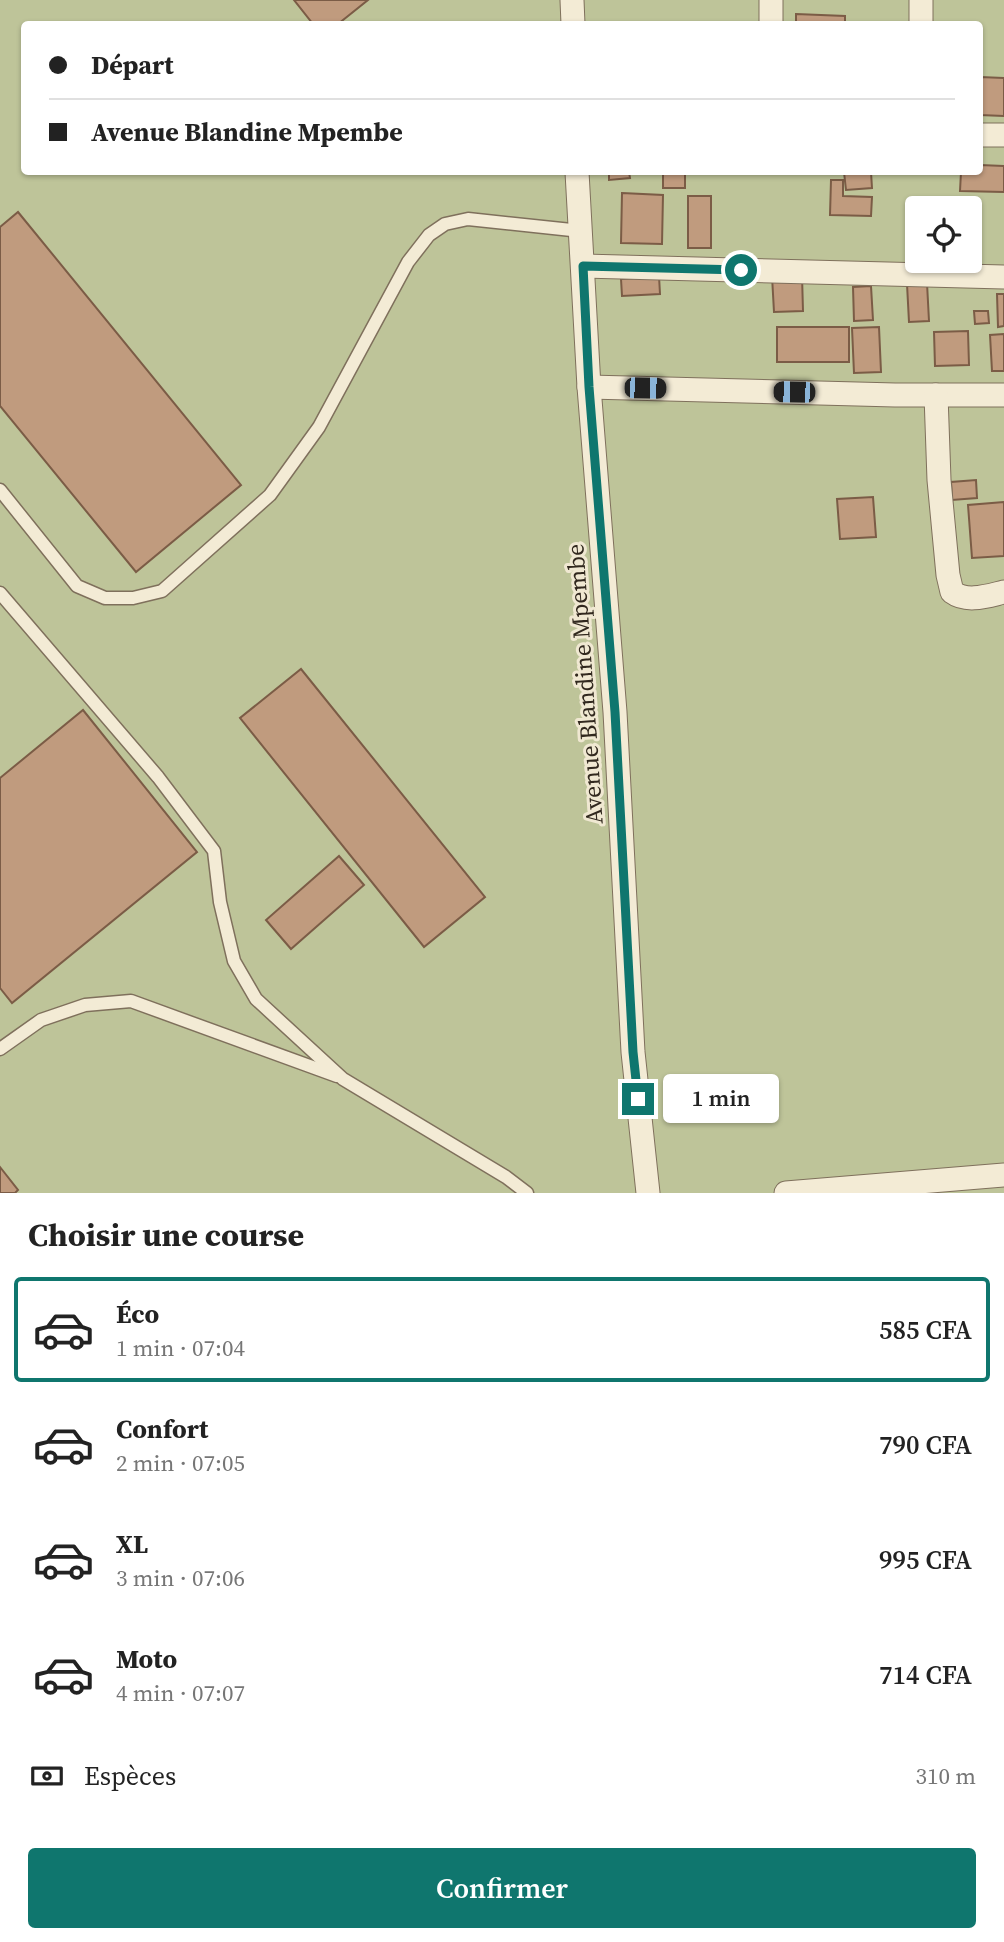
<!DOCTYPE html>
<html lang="fr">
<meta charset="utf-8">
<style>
:root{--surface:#fff;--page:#f2f2f2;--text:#222;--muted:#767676;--line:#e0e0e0;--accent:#0f766e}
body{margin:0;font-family:"Source Serif 4",serif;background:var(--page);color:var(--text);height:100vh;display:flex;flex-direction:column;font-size:26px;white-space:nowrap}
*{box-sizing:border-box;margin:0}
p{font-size:23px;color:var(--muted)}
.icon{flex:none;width:38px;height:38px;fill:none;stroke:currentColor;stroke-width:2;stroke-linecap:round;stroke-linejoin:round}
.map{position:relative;height:1193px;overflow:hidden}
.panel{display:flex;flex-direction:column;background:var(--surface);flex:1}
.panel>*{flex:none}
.hud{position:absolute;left:21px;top:21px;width:962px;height:154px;border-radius:7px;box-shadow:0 2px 5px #0004;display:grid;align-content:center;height:154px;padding:0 28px;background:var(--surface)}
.buttons{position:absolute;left:905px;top:196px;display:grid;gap:14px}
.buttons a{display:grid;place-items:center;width:77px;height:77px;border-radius:7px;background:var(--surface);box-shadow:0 2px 5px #0004;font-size:35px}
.end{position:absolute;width:32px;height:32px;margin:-16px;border:9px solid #0f766e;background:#fff;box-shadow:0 0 0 4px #fff}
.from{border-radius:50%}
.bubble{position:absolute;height:49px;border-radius:7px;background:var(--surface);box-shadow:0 2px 5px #0004;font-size:23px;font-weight:600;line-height:49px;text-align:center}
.car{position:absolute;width:21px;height:42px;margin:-21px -10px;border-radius:9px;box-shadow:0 0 5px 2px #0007;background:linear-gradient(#222 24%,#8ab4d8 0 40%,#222 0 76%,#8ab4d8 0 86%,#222 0)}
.hud b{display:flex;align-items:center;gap:24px;height:66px;font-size:26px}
.hud b+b{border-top:2px solid var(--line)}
.hud i{width:18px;height:18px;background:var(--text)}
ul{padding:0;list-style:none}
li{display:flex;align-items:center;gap:21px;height:105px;margin:0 14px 10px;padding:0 14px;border:4px solid transparent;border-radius:7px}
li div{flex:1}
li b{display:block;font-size:26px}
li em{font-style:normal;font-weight:600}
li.active{border-color:var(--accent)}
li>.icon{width:63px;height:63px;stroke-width:1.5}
h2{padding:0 28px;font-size:32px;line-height:84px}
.pay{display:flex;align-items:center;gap:18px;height:77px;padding:0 28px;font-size:26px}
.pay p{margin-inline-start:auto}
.button{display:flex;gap:14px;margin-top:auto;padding:14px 28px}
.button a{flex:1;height:80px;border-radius:7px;background:var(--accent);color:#fff;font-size:28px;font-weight:600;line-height:80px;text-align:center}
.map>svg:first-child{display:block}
.green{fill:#bec499;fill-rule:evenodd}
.building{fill:#c09b7e;stroke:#7b5c46;stroke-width:2}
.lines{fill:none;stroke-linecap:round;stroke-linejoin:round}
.service-casing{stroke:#7f705c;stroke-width:15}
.minor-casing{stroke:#7f705c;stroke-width:25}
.service{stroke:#f3ebd5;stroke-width:12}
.minor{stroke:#f3ebd5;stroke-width:23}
.route{stroke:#0f766e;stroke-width:9}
.labels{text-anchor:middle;stroke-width:6;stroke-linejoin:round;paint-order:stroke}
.street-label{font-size:24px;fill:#31281e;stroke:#f0e8d2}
</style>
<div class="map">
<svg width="1004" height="1193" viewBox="0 0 1004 1193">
<rect width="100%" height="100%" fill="#e7ddc3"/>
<path class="green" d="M 0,0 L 1004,0 L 1004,1193 L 0,1193 ZM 24,24 L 980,24 L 980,172 L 24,172 ZM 917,208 L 970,208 L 970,261 L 917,261 Z"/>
<g class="building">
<polygon points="294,0 368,0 338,24 313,24"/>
<polygon points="796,14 845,16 845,24 796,24"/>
<polygon points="980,77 1004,78 1004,116 980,115"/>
<polygon points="980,165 1004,166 1004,192 960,191 961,172 980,172"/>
<polygon points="609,172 629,172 630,178 609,180"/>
<rect x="663" y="172" width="22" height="16"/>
<polygon points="844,172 871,172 872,188 846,190"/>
<polygon points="831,180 843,180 843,196 872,197 871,216 830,215"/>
<polygon points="622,193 663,195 662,244 621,243"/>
<rect x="688" y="196" width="23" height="52"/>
<polygon points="18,212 241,485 136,572 0,406 0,227"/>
<polygon points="802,275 803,311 774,312 772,276"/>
<polygon points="659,276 660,294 622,296 621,279"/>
<polygon points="927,283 929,321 909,322 907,284"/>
<polygon points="871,286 873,320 854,321 853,287"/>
<polygon points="997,294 1004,294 1004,326 998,327"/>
<polygon points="974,311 988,311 989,323 975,324"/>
<rect x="777" y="327" width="72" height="35"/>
<polygon points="879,327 881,372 854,373 852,328"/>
<polygon points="968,331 969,365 935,366 934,332"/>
<polygon points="1004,334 1004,371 992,371 990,335"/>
<polygon points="976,480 977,498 952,500 951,482"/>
<polygon points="873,497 876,537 840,539 837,499"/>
<polygon points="1004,502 1004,556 972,558 968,505"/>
<polygon points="301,669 485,897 424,947 240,718"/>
<polygon points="83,710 197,852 12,1003 0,988 0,778"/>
<polygon points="339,856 364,885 291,949 266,920"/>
<polygon points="0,1167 18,1190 15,1193 0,1193"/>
</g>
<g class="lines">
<g class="service-casing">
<g id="service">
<polyline points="0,490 77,586 105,598 133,598 162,591 270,495 319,427 408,262 429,235 445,224 468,219 581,231"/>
<polyline points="0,593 158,777 214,851 220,902 234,961 256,999 343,1079 506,1177 527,1193"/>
<polyline points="0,1049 41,1020 85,1005 131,1001 337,1076"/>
</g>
</g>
<g class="minor-casing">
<g id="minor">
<polyline points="572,0 573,24"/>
<polyline points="771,0 771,24"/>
<polyline points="921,0 921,24"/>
<polyline points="980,135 1004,135"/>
<polyline points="577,172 589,387 615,712 633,1052 648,1193"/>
<polyline points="583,266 1004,277"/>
<polyline points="589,387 895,395 1004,395"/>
<path d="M 936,395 L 939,480 L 948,575 L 952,592 C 967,603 987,596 1004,592"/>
<polyline points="786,1193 1004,1175"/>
</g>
</g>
<use href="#service" class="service"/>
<use href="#minor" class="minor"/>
</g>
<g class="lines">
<polyline class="route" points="638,1099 633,1052 615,712 589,387 583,266 741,270"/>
</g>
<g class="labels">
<g class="street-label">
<text transform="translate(585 684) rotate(-94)" y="8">Avenue Blandine Mpembe</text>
</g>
</g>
</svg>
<div class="buttons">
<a><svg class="icon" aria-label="locate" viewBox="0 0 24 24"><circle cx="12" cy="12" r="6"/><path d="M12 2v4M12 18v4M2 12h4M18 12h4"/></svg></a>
</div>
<i class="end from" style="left:741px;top:270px"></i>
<i class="end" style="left:638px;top:1099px"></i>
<div class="bubble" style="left:663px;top:1074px;width:116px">1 min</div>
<i class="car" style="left:645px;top:388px;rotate:91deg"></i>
<i class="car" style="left:794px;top:392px;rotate:271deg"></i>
<div class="hud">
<b><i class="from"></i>Départ</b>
<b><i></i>Avenue Blandine Mpembe</b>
</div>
</div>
<section class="panel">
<h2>Choisir une course</h2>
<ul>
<li class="active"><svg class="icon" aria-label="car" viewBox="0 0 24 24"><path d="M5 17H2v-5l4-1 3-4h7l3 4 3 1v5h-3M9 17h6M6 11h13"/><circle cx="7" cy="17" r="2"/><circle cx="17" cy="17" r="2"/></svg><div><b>Éco</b><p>1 min · 07:04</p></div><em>585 CFA</em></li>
<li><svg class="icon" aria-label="car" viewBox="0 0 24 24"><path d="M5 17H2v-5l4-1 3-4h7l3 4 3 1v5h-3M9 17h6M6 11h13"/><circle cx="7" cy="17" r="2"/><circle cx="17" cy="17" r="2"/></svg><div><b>Confort</b><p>2 min · 07:05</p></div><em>790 CFA</em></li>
<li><svg class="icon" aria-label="car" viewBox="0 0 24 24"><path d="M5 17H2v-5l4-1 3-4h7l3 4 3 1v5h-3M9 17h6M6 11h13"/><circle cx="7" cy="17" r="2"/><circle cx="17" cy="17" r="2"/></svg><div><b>XL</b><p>3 min · 07:06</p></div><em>995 CFA</em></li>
<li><svg class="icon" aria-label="car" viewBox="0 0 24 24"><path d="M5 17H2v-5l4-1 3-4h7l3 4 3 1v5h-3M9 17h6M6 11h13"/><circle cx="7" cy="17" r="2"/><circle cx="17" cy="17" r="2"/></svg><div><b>Moto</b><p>4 min · 07:07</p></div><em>714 CFA</em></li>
</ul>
<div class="pay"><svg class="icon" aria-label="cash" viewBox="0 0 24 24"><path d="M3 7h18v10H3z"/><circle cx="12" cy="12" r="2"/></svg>Espèces<p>310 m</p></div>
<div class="button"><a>Confirmer</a></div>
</section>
